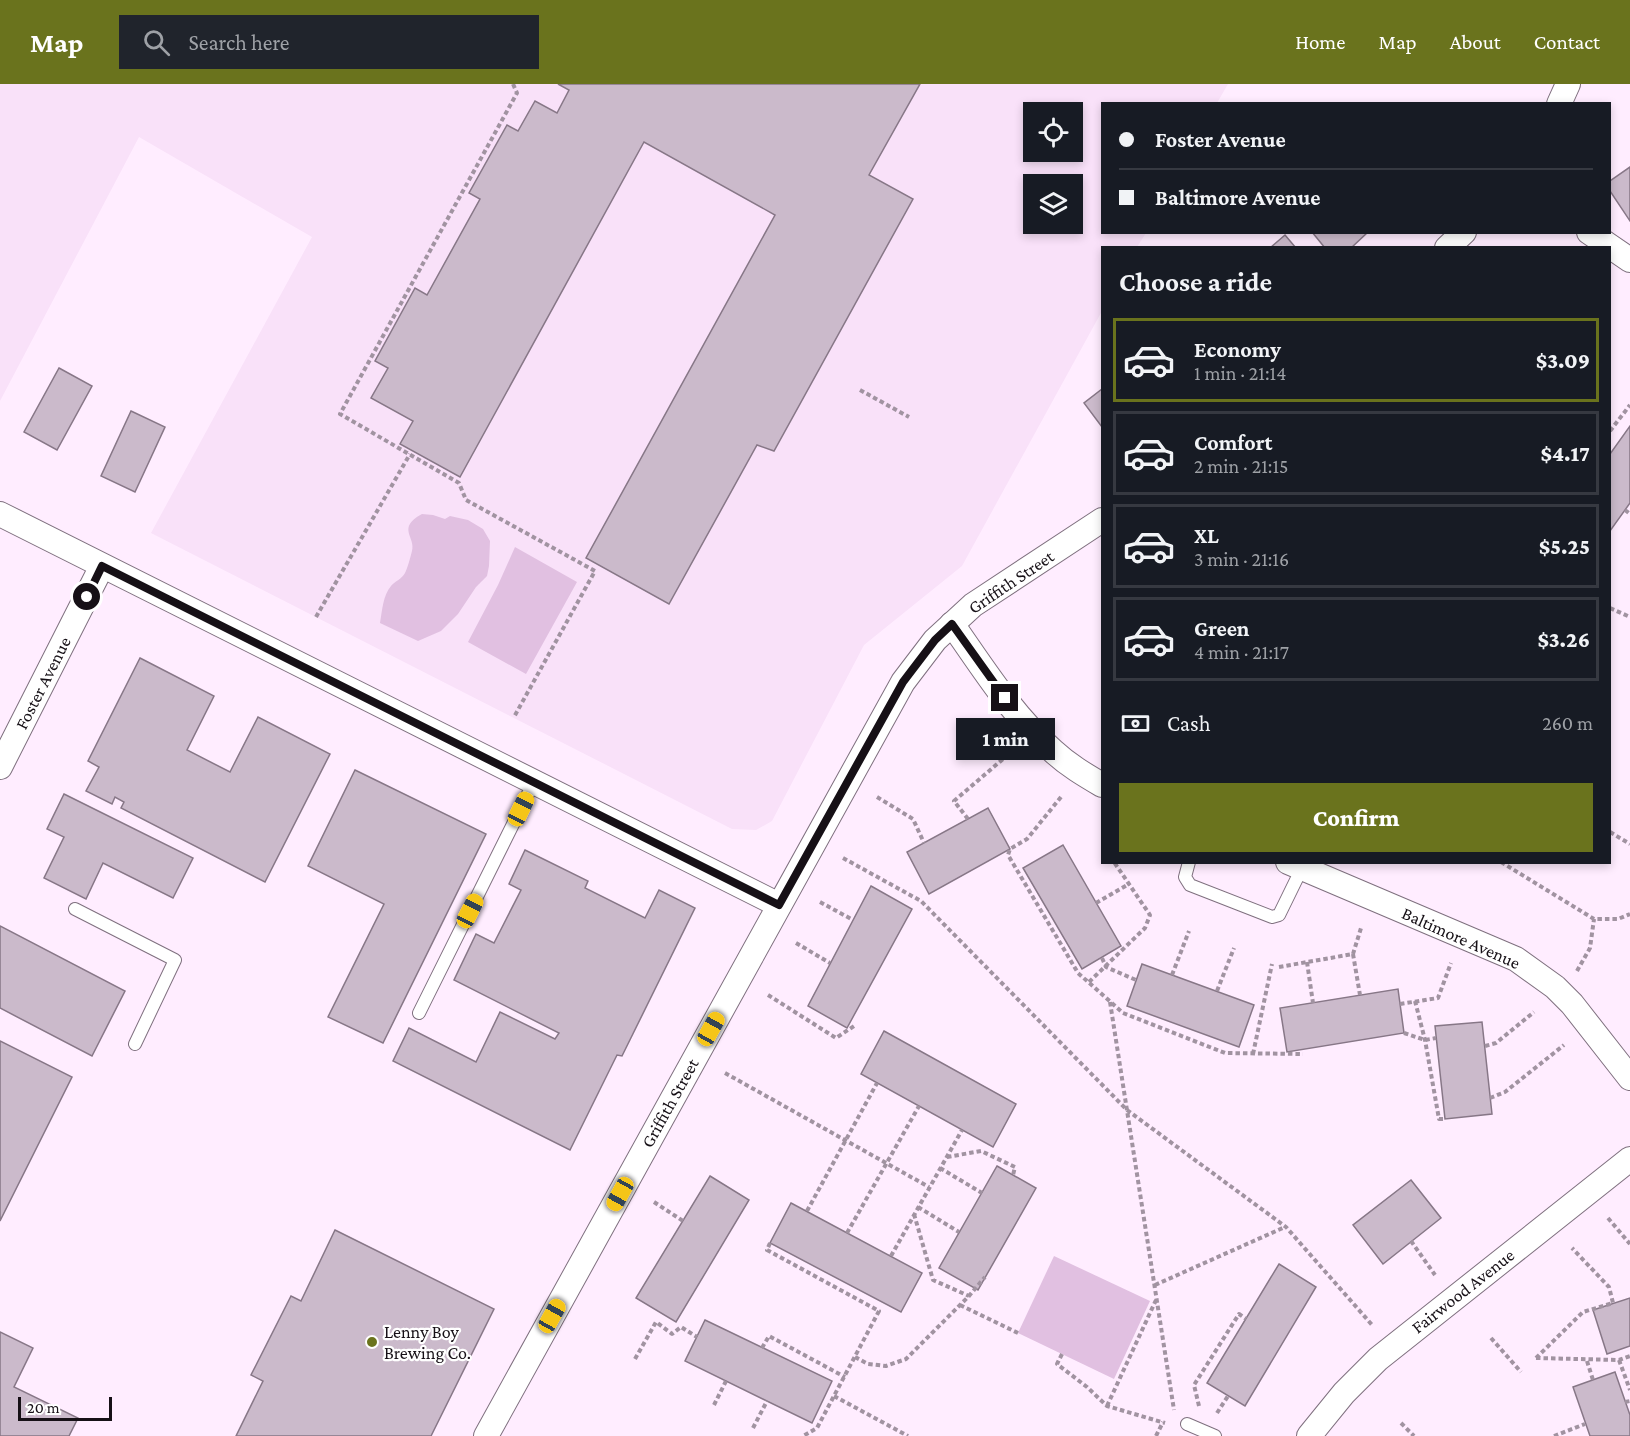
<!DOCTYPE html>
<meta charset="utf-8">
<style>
:root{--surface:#171b24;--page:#20242c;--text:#f1f3f6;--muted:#9ea1a6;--line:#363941;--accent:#6a731d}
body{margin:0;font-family:"Crimson Pro",serif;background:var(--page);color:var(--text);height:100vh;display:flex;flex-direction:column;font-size:22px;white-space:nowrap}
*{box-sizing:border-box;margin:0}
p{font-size:20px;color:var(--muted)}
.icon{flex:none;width:33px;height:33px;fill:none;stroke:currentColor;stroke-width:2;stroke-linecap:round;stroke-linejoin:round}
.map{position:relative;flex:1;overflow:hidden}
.drawer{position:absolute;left:1101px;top:162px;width:510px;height:618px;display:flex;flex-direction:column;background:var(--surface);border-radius:0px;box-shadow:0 3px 9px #0003}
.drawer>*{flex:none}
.guide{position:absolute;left:1101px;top:18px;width:510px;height:132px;border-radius:0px;box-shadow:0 3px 9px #0003;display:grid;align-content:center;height:132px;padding:0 18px;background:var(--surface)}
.controls{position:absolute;left:1023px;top:18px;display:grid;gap:12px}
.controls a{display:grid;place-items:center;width:60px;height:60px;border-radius:0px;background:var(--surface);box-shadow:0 3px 9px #0003;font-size:30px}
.scale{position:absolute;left:18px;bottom:15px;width:94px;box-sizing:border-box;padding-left:6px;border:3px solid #161016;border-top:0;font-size:16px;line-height:21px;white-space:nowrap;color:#161016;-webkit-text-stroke:4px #fff;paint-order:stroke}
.end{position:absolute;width:27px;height:27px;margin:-14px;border:8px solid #161016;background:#fff;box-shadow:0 0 0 3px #fff}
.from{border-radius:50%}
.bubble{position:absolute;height:42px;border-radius:0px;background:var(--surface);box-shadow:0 3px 9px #0003;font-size:20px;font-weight:800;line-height:42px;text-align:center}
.car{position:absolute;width:18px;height:36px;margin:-18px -9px;border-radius:8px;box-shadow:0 0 4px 2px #0007;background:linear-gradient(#f5c518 24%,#345 0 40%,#f5c518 0 76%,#345 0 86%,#f5c518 0)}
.guide b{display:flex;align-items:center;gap:21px;height:57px;font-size:22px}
.guide b+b{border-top:2px solid var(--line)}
.guide i{width:15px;height:15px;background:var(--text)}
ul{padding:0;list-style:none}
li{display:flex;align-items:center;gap:18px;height:84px;margin:0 12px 9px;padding:0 6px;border:3px solid var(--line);border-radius:0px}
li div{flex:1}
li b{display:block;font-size:22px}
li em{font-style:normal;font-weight:800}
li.selected{border-color:var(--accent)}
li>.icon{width:54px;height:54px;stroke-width:1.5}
h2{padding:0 18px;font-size:27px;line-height:72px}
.pay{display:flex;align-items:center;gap:15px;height:66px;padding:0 18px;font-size:22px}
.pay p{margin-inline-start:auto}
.action{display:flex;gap:12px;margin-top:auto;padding:12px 18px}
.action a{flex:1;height:69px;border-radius:0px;background:var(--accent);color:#fff;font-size:24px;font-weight:800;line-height:69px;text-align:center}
header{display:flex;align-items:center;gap:36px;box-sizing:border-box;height:84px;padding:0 30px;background:var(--accent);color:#fff}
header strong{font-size:28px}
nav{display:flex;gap:33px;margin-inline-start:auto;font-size:21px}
.search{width:420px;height:54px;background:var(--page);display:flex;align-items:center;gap:15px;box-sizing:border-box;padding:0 21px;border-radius:0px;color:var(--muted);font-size:22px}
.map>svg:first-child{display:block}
.built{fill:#f9e1f9;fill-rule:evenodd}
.green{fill:#e1c0e1}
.building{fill:#cbbacb;stroke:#877787;stroke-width:1.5}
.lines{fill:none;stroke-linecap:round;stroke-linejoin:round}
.service-casing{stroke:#7f707f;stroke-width:14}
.minor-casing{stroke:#7f707f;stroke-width:26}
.path{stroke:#a193a1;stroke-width:4;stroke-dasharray:4.5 3;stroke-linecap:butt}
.service{stroke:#fff;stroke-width:12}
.minor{stroke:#fff;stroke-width:24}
.route{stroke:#161016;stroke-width:8}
.poi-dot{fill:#6a731d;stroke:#fff;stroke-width:2}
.labels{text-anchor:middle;stroke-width:4.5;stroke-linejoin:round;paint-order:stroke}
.street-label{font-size:18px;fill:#161016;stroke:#fff}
.poi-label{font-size:18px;fill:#161016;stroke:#fff;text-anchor:start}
</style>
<header>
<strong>Map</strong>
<div class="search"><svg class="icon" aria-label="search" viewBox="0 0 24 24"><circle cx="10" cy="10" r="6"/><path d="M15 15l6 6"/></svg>Search here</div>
<nav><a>Home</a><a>Map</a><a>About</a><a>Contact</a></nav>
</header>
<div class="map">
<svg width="1630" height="1352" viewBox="0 0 1630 1352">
<rect width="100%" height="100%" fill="#ffedff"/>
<path class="built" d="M 0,0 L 1228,0 L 1217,19 L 1102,20 L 1102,148 L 1146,149 L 1137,163 L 1102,164 L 1102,227 L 962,482 L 864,561 L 772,737 L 756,746 L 732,745 L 151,449 L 312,153 L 139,53 L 0,317 ZM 1034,28 L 1072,28 L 1072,68 L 1034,68 ZM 1034,100 L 1072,100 L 1072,140 L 1034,140 Z"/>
<g class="green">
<path d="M 422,430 L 433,431 L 445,435 L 450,432 L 468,436 L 483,445 L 490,457 L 489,482 L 487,492 L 476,503 L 458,530 L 441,547 L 418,557 L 380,539 C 382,527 383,511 391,502 C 395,497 402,495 405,489 C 407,486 411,471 412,467 C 416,453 396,444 422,430 Z"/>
<polygon points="515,463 577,498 526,590 468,558 498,501"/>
<polygon points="1054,1172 1150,1217 1114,1295 1018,1249"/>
</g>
<g class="building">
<polygon points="558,0 920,0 869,91 913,115 774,367 757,361 669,520 586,474 775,131 644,58 460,393 400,360 413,337 371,314 388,284 375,277 415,204 427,211 480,115 469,109 507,41 518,47 535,17 557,29 569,6"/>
<polygon points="1630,83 1630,137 1610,107 1610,97"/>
<polygon points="1312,148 1368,148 1351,164 1325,164"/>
<polygon points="1285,151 1296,164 1270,164"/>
<polygon points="59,284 92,302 57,366 24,348"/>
<polygon points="1102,305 1102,343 1084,319"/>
<polygon points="131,327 165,343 135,408 101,392"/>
<polygon points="1630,342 1630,419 1610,447 1610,370"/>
<polygon points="140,574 214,612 187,666 230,688 258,633 330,670 265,798 121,724 124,718 115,713 112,720 86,707 99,683 88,677"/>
<polygon points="355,686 486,750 383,959 328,933 384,820 308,782"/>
<polygon points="64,710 193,774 173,814 103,779 86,815 44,794 64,753 47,745"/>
<polygon points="988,724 1010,765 929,810 907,768"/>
<polygon points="1063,761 1121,862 1082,885 1023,784"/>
<polygon points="525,766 588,797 585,804 645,834 659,806 695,824 622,972 617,971 570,1066 393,977 409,944 476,978 500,928 555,955 559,949 454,896 476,850 494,859 521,806 509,800"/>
<polygon points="871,802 912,825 847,944 808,922"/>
<polygon points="0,842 125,907 92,972 0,924"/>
<polygon points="1142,880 1254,921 1239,963 1127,922"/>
<polygon points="1398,905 1404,949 1287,968 1280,924"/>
<polygon points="1482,938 1492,1030 1445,1035 1435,942"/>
<polygon points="884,947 1016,1020 993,1063 861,990"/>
<polygon points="0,957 72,993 0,1137"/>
<polygon points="997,1082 1036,1104 978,1206 939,1184"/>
<polygon points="710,1092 749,1116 676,1238 636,1214"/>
<polygon points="1411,1096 1441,1134 1383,1180 1353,1141"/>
<polygon points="791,1119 922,1189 901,1228 770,1159"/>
<polygon points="335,1146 494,1225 431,1352 236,1352 263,1297 251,1291 291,1212 301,1217"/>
<polygon points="1279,1180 1316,1203 1245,1322 1207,1299"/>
<polygon points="1630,1214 1630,1262 1607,1270 1593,1226"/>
<polygon points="705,1236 832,1297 812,1339 685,1277"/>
<polygon points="0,1248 33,1264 14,1303 78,1334 69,1352 0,1352"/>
<polygon points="1615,1288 1630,1331 1630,1352 1590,1352 1573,1303"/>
</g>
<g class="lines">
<g class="service-casing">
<g id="service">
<polyline points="1189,778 1185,793 1190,801 1272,833 1279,831 1302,784"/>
<polyline points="75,825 175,876 135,960"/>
<polyline points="419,929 534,698"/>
<polyline points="1187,1340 1215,1352"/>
</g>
</g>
<g class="minor-casing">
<g id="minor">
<polyline points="1559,20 1568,0"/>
<polyline points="1589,148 1630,176"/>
<polyline points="1447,164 1464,148"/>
<polyline points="0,430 779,821"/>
<path d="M 952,540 C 983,584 1012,631 1053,667 C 1068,681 1085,691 1102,701"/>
<polyline points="0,683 102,482"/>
<polyline points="1288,778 1516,875 1555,903 1572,920 1630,994"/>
<polyline points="486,1352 903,598 935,556 973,521 1102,436"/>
<polyline points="1309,1352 1344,1309 1378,1275 1630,1075"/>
</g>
</g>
<g class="path">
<polyline points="513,0 517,9 340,330 459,399 466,416 595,487 514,633"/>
<polyline points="860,306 909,333"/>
<polyline points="1610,347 1630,321"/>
<polyline points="1625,426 1630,430"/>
<polyline points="1610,524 1630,533"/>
<polyline points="316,533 410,370"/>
<polyline points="877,713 913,735 924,759"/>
<polyline points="1061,713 1027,755 1010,765 1008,771 1078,889 1123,929 1225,969 1303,970"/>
<polyline points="968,735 954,717 1010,669"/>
<polyline points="1610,748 1630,760"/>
<polyline points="843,774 921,817 1127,1026 1286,1143 1373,1242"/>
<polyline points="1501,778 1594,835 1618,835 1630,830"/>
<polyline points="820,818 853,836"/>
<polyline points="1096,819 1129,800"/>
<polyline points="796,859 830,879"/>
<polyline points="1353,870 1360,911"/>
<polyline points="1102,874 1106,883 1136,896"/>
<polyline points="1307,878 1313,919"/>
<polyline points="1279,883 1353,870 1361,844"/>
<polyline points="1577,887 1590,864 1594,835"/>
<polyline points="1172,891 1189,847"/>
<polyline points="1089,898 1145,844 1150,831 1114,778"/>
<polyline points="1217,907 1234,864"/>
<polyline points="768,911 836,954 854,942"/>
<polyline points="1415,917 1425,956 1439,1035 1445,1035"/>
<polyline points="1110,918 1174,1326"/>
<polyline points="1400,920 1438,914 1451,879"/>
<polyline points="1404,949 1425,956 1436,954"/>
<polyline points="1485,962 1496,959 1534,928"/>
<polyline points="1253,970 1272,880"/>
<polyline points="725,989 929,1103"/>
<polyline points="1490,1014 1505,1008 1564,961"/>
<polyline points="947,1073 981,1067 1015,1083 1013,1091"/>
<polyline points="940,1084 982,1109"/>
<polyline points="654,1118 683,1137"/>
<polyline points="918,1123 959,1148"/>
<polyline points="807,1127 877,999"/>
<polyline points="914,1130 933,1196 969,1212"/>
<polyline points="1608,1134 1630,1160"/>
<polyline points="847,1149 919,1022"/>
<polyline points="1411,1157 1435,1191"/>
<polyline points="770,1159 767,1166 879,1227 817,1344 803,1352"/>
<polyline points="891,1172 962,1046"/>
<polyline points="1155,1201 1285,1143"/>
<polyline points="960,1221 1018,1249"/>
<polyline points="1491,1254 1521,1288"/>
<polyline points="762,1264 769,1252 845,1293"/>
<polyline points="1062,1270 1057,1280 1087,1303 1107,1322 1165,1339"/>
<polyline points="855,1273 868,1280 886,1282 906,1275 969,1212 985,1193"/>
<polyline points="1536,1274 1583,1228 1613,1219 1609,1203 1572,1164"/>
<polyline points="1536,1274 1619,1276 1630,1272"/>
<polyline points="635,1275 656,1238 672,1250 681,1243 697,1253"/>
<polyline points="1619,1276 1630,1306"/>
<polyline points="1587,1277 1593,1296"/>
<polyline points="834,1312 908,1352"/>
<polyline points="1625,1318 1630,1317"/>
<polyline points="714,1321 726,1297"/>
<polyline points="1107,1322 1156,1216"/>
<polyline points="1199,1322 1194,1301 1239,1230 1246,1235"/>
<polyline points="1217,1329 1228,1312"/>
<polyline points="1401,1339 1414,1352"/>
<polyline points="753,1344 767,1317"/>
<polyline points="1156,1352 1163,1338"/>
<polyline points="1554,1352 1585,1340"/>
</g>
<use href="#service" class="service"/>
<use href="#minor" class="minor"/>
</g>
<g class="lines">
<polyline class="route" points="87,513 102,482 779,821 903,598 935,556 952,540 1005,614"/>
</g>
<circle class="poi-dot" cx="372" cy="1258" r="6"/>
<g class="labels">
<g class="street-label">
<text transform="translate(1011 498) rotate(-34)" y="6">Griffith Street</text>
<text transform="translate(43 599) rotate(-63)" y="6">Foster Avenue</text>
<text transform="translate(1461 854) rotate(24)" y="6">Baltimore Avenue</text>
<text transform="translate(670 1019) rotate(-61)" y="6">Griffith Street</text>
<text transform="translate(1463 1207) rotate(-38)" y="6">Fairwood Avenue</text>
</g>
<g class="poi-label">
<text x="384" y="1254">Lenny Boy<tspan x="384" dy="21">Brewing Co.</tspan></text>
</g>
</g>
</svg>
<div class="controls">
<a><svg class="icon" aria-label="locate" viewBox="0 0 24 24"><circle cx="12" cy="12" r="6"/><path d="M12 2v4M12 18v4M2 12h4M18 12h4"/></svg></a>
<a><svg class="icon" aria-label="layers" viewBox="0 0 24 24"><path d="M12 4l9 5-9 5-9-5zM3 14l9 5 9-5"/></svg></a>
</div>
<div class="scale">20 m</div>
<i class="end from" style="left:87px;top:513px"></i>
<i class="end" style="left:1005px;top:614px"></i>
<div class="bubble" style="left:956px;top:634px;width:99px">1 min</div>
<i class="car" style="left:521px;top:725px;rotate:26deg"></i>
<i class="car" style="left:470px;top:827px;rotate:27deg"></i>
<i class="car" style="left:711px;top:945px;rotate:29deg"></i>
<i class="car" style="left:620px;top:1110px;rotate:209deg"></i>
<i class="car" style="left:552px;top:1232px;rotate:29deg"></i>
<div class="guide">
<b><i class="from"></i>Foster Avenue</b>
<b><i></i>Baltimore Avenue</b>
</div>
<section class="drawer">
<h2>Choose a ride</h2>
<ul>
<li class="selected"><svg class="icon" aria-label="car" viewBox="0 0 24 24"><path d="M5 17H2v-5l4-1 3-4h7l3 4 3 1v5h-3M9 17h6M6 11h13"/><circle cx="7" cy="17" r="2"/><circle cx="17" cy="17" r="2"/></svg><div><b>Economy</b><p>1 min · 21:14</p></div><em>$3.09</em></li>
<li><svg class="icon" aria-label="car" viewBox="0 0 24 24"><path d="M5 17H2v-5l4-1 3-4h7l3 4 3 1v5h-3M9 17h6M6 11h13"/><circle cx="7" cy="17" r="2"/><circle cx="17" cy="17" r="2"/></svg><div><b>Comfort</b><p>2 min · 21:15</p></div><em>$4.17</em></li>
<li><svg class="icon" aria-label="car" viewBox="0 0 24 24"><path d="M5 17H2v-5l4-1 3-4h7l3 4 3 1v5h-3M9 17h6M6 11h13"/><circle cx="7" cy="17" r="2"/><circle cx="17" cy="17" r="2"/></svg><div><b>XL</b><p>3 min · 21:16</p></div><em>$5.25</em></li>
<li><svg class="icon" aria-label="car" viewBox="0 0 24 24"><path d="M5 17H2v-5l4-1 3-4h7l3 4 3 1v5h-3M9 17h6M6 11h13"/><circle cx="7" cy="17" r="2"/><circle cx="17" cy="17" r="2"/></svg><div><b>Green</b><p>4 min · 21:17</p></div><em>$3.26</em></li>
</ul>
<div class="pay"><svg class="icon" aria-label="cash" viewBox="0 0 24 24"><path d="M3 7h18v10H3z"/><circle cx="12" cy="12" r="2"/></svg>Cash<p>260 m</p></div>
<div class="action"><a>Confirm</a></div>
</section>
</div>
